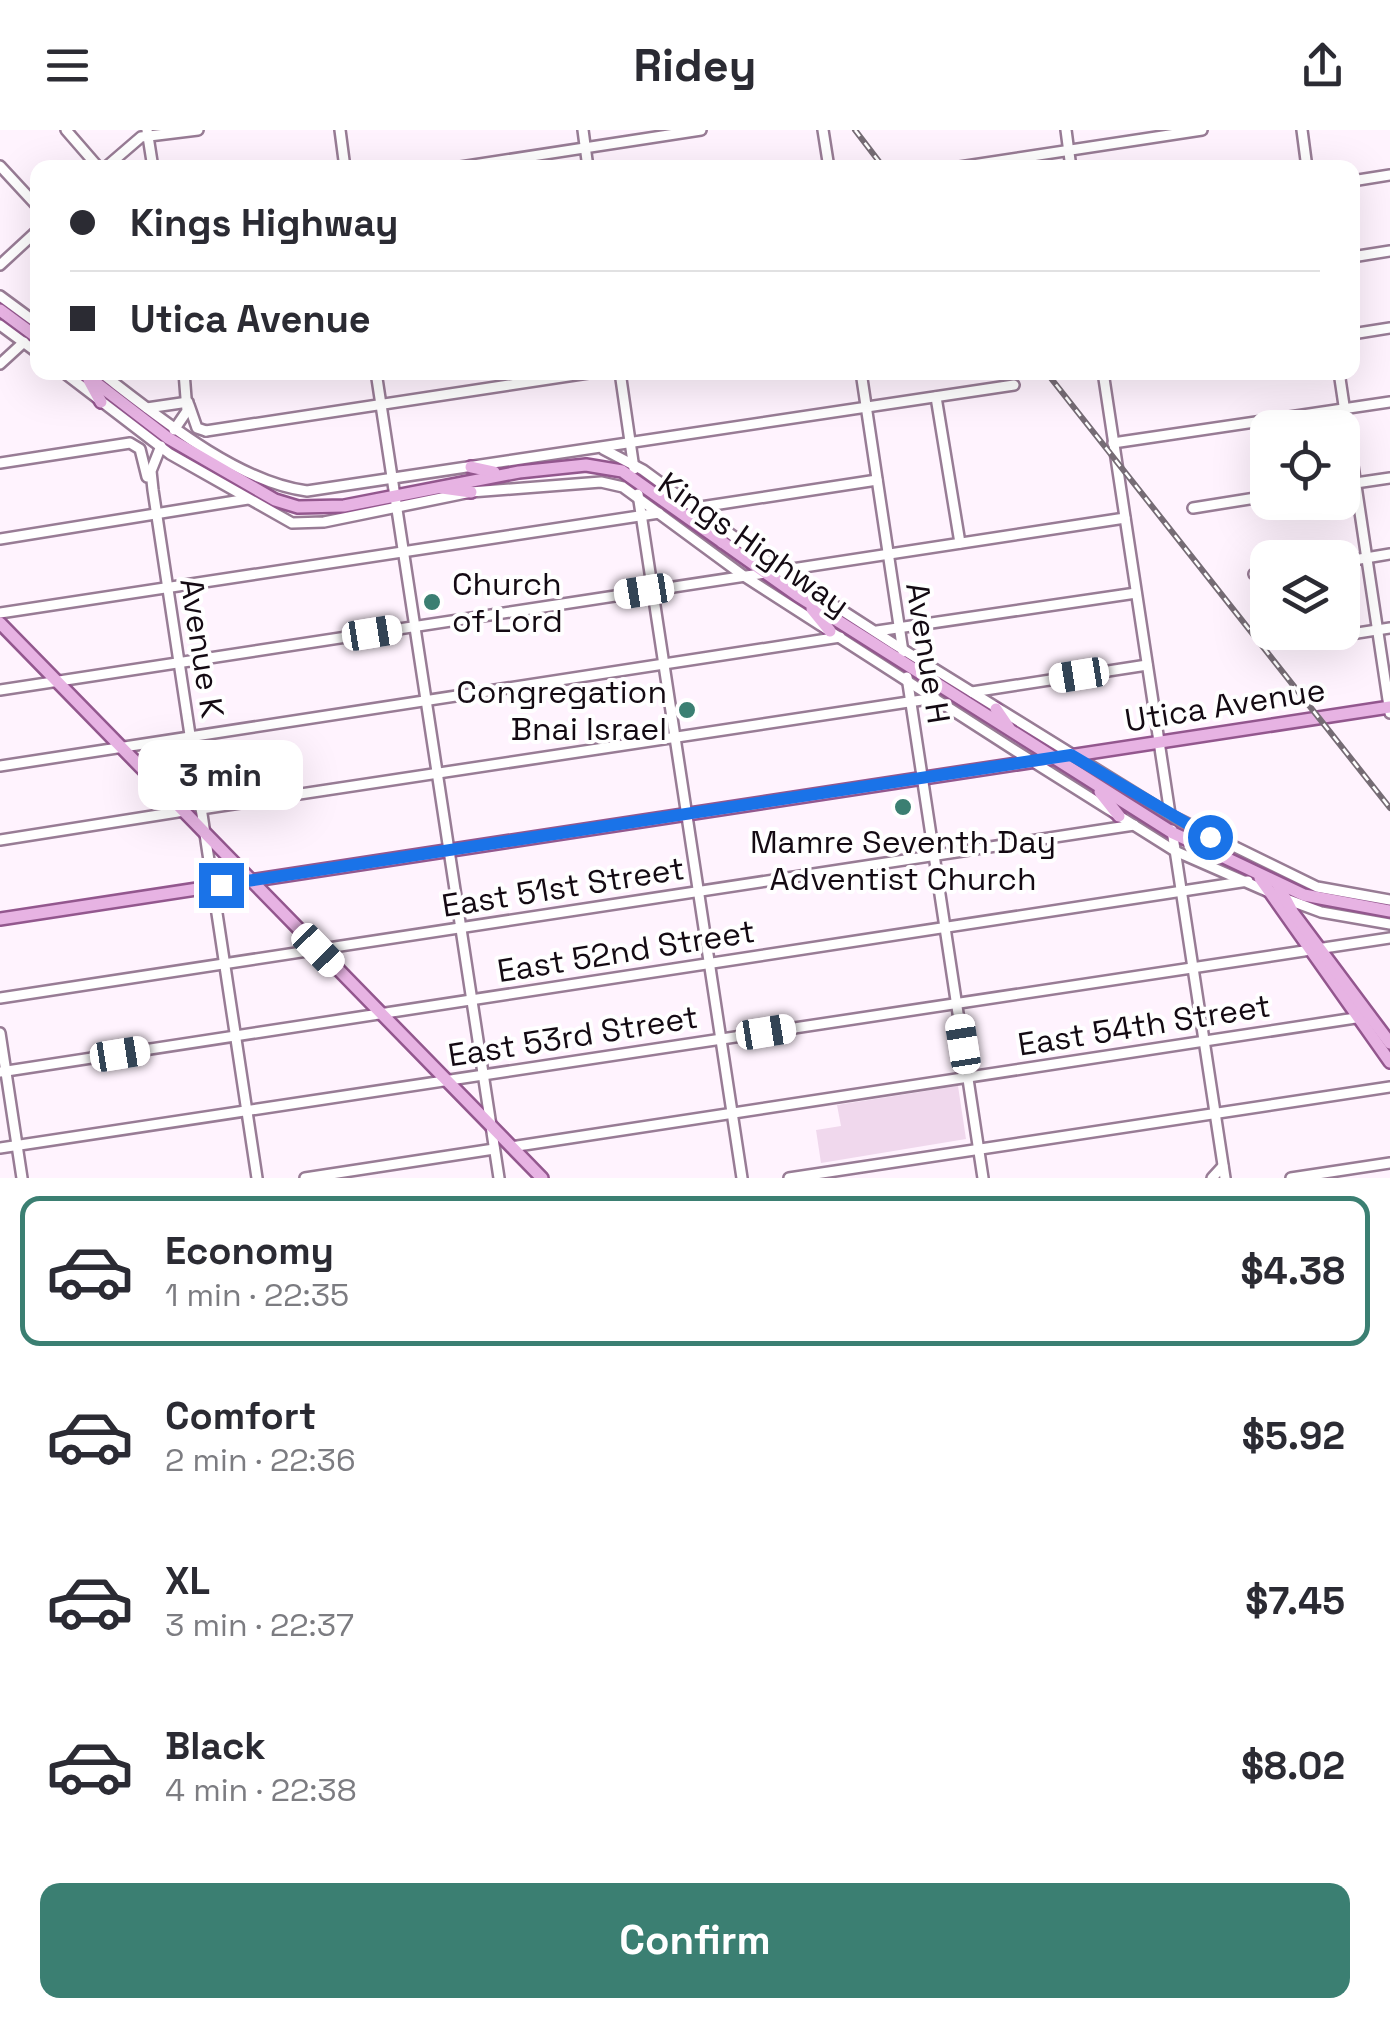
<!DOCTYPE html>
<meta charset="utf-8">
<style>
:root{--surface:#fff;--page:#f7f7f7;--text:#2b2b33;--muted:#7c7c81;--line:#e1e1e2;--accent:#3b7f72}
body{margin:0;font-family:"Space Grotesk",sans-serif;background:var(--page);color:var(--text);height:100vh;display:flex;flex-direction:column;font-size:38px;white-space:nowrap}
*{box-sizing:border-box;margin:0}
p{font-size:32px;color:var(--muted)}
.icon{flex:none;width:55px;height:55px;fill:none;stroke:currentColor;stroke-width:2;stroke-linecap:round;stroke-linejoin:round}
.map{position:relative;height:1048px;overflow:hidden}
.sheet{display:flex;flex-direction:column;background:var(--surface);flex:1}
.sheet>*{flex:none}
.banner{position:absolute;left:30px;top:30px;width:1330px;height:220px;border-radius:20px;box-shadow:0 10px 40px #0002;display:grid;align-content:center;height:220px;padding:0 40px;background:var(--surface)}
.fabs{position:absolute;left:1250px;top:280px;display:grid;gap:20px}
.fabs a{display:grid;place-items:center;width:110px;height:110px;border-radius:20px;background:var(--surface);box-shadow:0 10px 40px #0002;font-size:50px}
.end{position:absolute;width:45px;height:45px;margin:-22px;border:12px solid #1a73e8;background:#fff;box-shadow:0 0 0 5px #fff}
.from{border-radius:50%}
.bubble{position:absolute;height:70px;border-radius:20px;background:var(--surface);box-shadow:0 10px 40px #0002;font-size:32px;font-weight:700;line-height:70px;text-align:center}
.car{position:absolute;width:30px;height:60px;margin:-30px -15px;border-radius:12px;box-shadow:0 0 8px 2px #0007;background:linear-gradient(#fff 24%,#345 0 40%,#fff 0 76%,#345 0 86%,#fff 0)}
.banner b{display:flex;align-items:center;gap:35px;height:95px;font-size:38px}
.banner b+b{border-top:2px solid var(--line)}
.banner i{width:25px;height:25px;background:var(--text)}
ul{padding:18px 0 0;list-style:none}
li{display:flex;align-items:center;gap:30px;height:150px;margin:0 20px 15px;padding:0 20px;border:5px solid transparent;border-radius:20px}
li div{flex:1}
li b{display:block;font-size:38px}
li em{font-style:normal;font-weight:700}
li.current{border-color:var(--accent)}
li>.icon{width:90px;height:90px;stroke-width:1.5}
.primary-button{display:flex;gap:20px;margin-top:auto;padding:20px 40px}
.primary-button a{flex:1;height:115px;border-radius:20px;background:var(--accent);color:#fff;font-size:40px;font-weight:700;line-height:115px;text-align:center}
header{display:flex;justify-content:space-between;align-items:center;height:130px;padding:0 40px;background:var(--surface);font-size:45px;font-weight:700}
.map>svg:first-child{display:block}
.green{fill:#f0d8ed}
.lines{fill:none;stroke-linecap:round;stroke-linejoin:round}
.minor-casing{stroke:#987c95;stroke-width:14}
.major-casing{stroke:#93578e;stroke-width:16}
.minor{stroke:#fff;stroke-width:9}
.major{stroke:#e7b3e3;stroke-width:11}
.rail-casing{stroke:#766c75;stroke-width:6}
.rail{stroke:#fff;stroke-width:2.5;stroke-dasharray:8;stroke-linecap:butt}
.route{stroke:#1a73e8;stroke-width:12}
.poi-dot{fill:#3b7f72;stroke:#fff;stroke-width:4}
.labels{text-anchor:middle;stroke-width:8;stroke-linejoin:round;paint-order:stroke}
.street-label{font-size:32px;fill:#140a13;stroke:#fff}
.poi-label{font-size:32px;fill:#140a13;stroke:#fff;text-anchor:start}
</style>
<header><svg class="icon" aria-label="menu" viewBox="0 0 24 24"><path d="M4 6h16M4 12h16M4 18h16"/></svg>Ridey<svg class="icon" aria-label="share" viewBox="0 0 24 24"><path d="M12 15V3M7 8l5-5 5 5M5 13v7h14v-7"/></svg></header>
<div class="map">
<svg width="1390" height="1048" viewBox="0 0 1390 1048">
<rect width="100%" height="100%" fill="#fff3fe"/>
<polygon class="green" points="958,956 966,1009 821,1033 816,1000 841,996 837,975"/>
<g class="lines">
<g class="minor-casing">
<g id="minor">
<polyline points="66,0 99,38"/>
<polyline points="147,0 153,38"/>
<polyline points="340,0 345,38"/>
<polyline points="583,0 588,38"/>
<polyline points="823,0 829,38"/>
<polyline points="1066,0 1071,38"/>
<polyline points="1302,0 1307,38"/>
<polyline points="0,36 38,77"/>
<polyline points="105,38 141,7 198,0"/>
<polyline points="454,38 701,0"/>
<polyline points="953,38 1202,0"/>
<polyline points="1352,51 1390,45"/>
<polyline points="1352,127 1390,121"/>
<polyline points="0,135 38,100"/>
<polyline points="0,166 38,194"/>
<polyline points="0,195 38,223"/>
<polyline points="1352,204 1390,198"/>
<polyline points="0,234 24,212"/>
<polyline points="63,242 170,324 292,393 324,392 471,362 601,352 623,357 744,446 1016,621 1175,721 1271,763"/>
<path d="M 100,242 C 156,285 236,352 307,361 L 1014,255"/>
<polyline points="376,242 499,1048"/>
<polyline points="620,242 634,339"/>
<polyline points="861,242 903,522"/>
<polyline points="1103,242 1170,684"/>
<polyline points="1339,242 1390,583"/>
<polyline points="936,267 960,413"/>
<polyline points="189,275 197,298 206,301"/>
<polyline points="147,278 188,272"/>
<polyline points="174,300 187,281 184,242"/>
<polyline points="206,301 595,242"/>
<polyline points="1113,313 1390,272"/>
<polyline points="161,316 151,341 153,360 257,1048"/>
<polyline points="603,319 643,340 781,441 894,514 1170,685 1317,757 1390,770"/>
<polyline points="0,333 130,313 140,319 147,347"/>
<polyline points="1342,355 1390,348"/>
<polyline points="638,364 742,1048"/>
<polyline points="694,378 877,350"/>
<polyline points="1193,378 1268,366"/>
<polyline points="0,409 248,369"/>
<polyline points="1342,432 1390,424"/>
<polyline points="1254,444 1268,442"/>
<polyline points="0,483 659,383"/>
<polyline points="877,501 1136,463"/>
<polyline points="1306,511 1390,498"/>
<polyline points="907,547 983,1048"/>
<polyline points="0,560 1125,388"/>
<polyline points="972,562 1147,535"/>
<polyline points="0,636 840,507"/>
<polyline points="201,679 935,568"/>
<polyline points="1172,700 1225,1048"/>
<polyline points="0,710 184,681"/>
<polyline points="1286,769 1321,782 1390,794"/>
<polyline points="0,868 1134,695"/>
<polyline points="0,903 22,1048"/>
<polyline points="0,942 1248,751"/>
<polyline points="511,1017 1362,887"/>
<polyline points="0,1018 1390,808"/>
<polyline points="305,1048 494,1019"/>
<polyline points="789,1048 1390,957"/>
<polyline points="1212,1048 1223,1036"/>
<polyline points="1291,1048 1390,1033"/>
</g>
</g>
<g class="major-casing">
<g id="major">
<polyline points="0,180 38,208"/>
<polyline points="37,194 38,195"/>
<polyline points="82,242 168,308 275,370 298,377 344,376 519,342 586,335 622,341 797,465 1173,703 1304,765 1390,781"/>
<polyline points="89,250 101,272"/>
<polyline points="471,337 494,342"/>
<polyline points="442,358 471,362"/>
<polyline points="713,392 722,412"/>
<polyline points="812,479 830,501"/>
<polyline points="0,493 542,1048"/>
<polyline points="996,579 1009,598"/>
<polyline points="1100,662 1119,686"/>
<polyline points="1260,748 1390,932"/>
<polyline points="1278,755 1293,783 1390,913"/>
<polyline points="0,789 1390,577"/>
</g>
</g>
<use href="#minor" class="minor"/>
<use href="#major" class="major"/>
<g class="rail-casing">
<g id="rail">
<polyline points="855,0 884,38"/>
<polyline points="1046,242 1390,678"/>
</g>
</g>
<use href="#rail" class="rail"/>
</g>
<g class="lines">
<polyline class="route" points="221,755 1071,625 1210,707"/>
</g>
<g class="poi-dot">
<circle cx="432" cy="472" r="10"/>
<circle cx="687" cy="580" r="10"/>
<circle cx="903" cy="677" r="10"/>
</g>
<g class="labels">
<g class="street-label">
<text transform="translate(754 414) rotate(35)" y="11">Kings Highway</text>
<text transform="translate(202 518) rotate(81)" y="11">Avenue K</text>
<text transform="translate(928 523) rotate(81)" y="11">Avenue H</text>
<text transform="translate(1225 575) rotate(-9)" y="11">Utica Avenue</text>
<text transform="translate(563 757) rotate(-9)" y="11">East 51st Street</text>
<text transform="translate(626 821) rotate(-9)" y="11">East 52nd Street</text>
<text transform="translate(1144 895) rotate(-9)" y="11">East 54th Street</text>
<text transform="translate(573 906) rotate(-9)" y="11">East 53rd Street</text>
</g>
<g class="poi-label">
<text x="452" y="465">Church<tspan x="452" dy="37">of Lord</tspan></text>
<text x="667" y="573" text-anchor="end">Congregation<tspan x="667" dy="37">Bnai Israel</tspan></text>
<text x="903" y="723" text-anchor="middle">Mamre Seventh Day<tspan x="903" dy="37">Adventist Church</tspan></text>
</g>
</g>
</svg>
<div class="fabs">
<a><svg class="icon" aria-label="locate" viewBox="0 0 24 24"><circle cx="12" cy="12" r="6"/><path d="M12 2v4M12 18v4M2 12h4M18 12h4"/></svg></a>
<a><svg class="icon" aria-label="layers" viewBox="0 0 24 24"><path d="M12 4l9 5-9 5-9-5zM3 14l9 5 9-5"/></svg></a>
</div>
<i class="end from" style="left:1210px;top:707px"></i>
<i class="end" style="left:221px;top:755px"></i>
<div class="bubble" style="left:138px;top:610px;width:165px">3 min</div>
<i class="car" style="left:644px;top:461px;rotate:261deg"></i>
<i class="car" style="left:372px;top:503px;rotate:81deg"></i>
<i class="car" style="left:1079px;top:545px;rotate:261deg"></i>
<i class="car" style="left:318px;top:820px;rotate:136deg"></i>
<i class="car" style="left:766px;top:902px;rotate:81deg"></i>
<i class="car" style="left:963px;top:914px;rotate:351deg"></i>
<i class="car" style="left:120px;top:924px;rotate:81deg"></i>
<div class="banner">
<b><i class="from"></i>Kings Highway</b>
<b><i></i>Utica Avenue</b>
</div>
</div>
<section class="sheet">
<ul>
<li class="current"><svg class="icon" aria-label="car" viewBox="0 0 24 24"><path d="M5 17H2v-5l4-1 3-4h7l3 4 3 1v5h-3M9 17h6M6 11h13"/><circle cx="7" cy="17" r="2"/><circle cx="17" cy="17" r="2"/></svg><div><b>Economy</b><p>1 min · 22:35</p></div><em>$4.38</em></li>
<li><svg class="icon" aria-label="car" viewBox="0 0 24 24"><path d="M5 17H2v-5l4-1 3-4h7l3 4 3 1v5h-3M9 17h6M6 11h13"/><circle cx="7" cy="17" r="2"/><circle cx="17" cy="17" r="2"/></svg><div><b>Comfort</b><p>2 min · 22:36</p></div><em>$5.92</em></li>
<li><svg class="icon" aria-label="car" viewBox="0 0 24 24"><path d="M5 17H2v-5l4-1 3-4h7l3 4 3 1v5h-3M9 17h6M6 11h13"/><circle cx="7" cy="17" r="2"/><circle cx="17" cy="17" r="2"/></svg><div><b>XL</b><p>3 min · 22:37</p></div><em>$7.45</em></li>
<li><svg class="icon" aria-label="car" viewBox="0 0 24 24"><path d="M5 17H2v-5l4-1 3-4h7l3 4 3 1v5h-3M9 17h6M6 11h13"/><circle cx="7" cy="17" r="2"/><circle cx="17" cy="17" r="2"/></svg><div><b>Black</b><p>4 min · 22:38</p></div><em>$8.02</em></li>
</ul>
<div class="primary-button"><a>Confirm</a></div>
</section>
